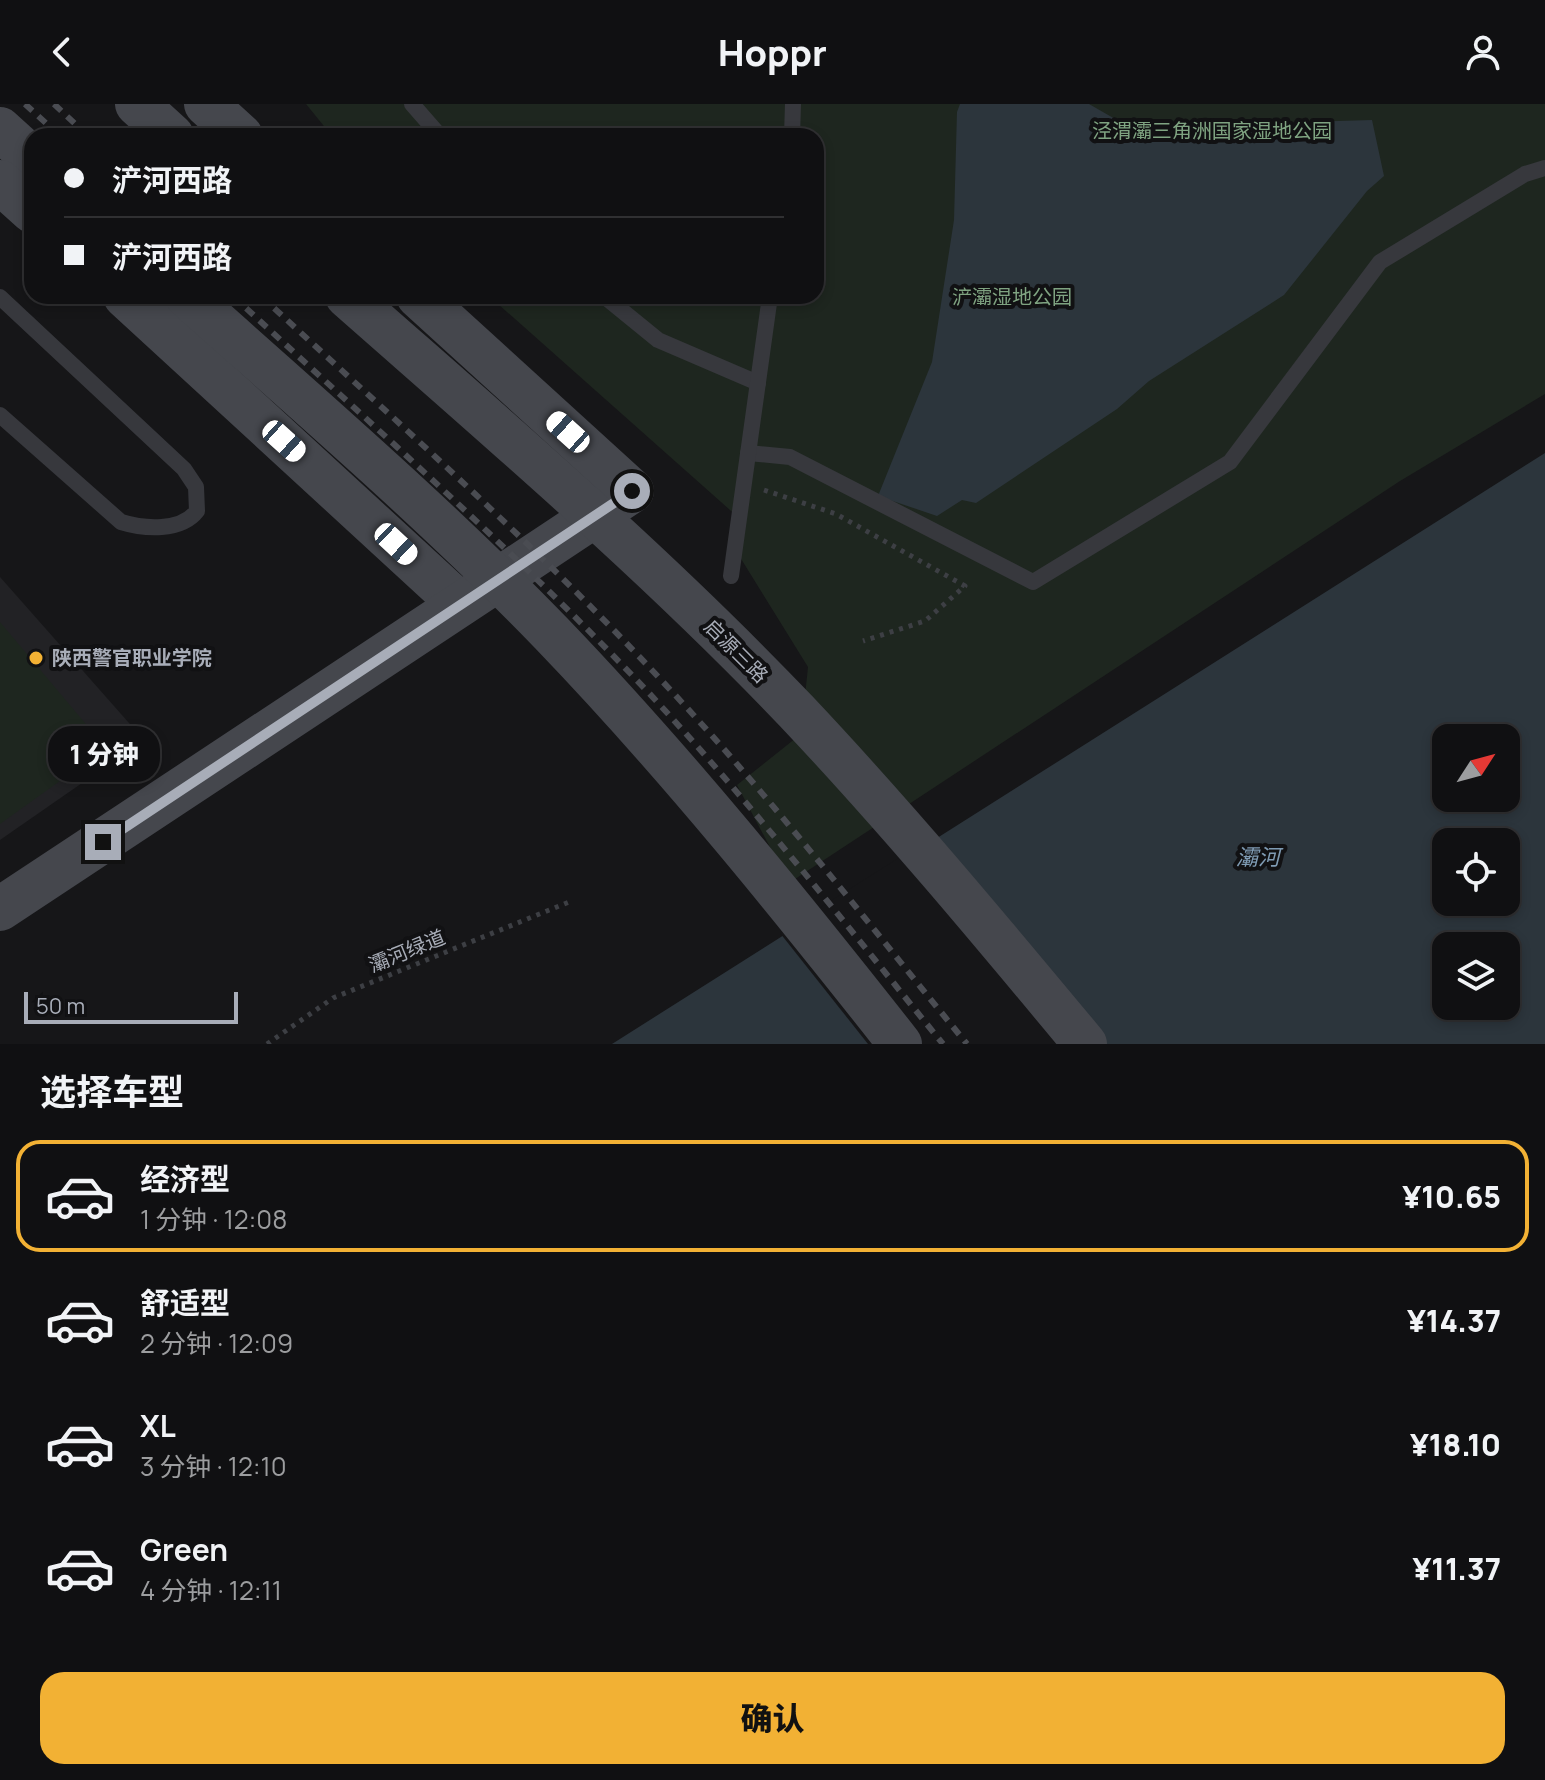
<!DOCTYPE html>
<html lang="zh">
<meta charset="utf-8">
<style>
:root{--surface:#101012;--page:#19191b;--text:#f1f3f6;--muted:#9c9d9f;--line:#303032;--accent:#f2b134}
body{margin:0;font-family:Manrope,"Noto Sans SC",sans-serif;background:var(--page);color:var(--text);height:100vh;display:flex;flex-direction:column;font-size:30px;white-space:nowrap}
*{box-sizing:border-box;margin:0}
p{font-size:26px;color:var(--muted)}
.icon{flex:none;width:44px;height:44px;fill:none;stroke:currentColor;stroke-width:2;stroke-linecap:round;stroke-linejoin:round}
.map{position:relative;height:940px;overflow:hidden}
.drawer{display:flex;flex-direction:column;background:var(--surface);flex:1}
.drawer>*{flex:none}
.top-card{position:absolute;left:24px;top:24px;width:800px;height:176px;border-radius:24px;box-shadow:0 4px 12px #0003,0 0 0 2px var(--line);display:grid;align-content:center;height:176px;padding:0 40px;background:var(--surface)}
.needle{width:52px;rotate:54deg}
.tools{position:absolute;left:1432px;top:620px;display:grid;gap:16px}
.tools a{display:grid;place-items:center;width:88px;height:88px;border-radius:16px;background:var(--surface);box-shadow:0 4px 12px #0003,0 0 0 2px var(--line);font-size:40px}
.scale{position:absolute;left:24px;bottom:20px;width:214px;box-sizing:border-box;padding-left:8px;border:4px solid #a8adb8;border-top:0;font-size:22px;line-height:28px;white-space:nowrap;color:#a8adb8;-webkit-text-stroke:6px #111113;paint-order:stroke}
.end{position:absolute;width:36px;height:36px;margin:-18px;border:10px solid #a8adb8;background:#111;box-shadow:0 0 0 4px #111}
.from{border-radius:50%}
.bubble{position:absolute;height:56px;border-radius:24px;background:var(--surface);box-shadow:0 4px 12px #0003,0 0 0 2px var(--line);font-size:26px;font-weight:800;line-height:56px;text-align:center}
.car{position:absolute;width:24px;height:48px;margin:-24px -12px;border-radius:10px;box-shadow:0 0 6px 2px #0007;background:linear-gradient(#fff 24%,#345 0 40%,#fff 0 76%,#345 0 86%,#fff 0)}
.top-card b{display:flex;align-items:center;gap:28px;height:76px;font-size:30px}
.top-card b+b{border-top:2px solid var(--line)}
.top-card i{width:20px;height:20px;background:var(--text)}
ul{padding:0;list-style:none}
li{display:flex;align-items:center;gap:24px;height:112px;margin:0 16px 12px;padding:0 24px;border:4px solid transparent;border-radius:24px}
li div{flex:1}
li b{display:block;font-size:30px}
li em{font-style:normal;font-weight:800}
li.active{border-color:var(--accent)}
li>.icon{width:72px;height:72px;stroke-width:1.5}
h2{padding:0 40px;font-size:36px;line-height:96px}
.cta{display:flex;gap:16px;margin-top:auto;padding:16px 40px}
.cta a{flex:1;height:92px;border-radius:24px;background:var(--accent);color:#111;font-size:32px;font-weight:800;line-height:92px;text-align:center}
header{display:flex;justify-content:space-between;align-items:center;height:104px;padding:0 40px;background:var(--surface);font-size:36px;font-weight:800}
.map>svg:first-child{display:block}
.built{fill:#222225}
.green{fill:#1e261f}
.water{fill:#2c353c;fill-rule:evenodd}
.pier{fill:#161618}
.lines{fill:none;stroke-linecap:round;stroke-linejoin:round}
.path{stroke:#3d3f44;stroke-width:5;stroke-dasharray:4 6;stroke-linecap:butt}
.lane{stroke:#37383d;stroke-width:16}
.secondary{stroke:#45474d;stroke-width:44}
.rail{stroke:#4a4c52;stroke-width:6;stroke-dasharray:10 8;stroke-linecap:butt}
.secondary-bridge{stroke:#45474d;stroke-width:44}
.route{stroke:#a8adb8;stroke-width:10}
.poi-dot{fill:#f2b134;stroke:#111113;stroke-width:3}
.labels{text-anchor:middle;stroke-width:8;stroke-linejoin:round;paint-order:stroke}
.park-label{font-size:20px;fill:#7fa381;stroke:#111113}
.street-label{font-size:20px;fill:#a8adb8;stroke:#111113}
.poi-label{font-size:20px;font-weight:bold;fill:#a8adb8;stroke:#111113;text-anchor:start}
.water-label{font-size:22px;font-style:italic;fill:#7f9bb3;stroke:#111113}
</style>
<header><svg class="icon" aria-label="back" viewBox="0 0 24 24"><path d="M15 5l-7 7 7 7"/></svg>Hoppr<svg class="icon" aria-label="person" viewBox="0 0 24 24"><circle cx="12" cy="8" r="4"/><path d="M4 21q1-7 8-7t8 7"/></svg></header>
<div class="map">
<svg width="1545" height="940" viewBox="0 0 1545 940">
<rect width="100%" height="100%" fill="#161618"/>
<polygon class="built" points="0,473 144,636 0,736"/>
<g class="green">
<polygon points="306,0 1545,0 1545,290 1400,377 789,779 737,681 801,630 808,563 735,445 739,414 489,192 816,192 816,32 332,32"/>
<polygon points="0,518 106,644 0,720"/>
</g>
<g class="water">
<polygon points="960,0 1089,0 1129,23 1372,16 1384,72 1367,87 1284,191 1149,277 1117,305 976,399 962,396 937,412 878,392 932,258 954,116 957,8"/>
<path d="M 1545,349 L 1545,940 L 612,940 ZM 1446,634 L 1506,634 L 1506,694 L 1446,694 ZM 1446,738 L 1506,738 L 1506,798 L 1446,798 ZM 1446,842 L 1506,842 L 1506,902 L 1446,902 Z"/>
</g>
<polygon class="pier" points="935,731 1103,940 868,940 780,829"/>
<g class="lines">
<g class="path">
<polyline points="764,386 836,410 965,482 925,517 863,537"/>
<polyline points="267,940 333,894 569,798"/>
</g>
<g class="lane">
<polyline points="412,0 440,32"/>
<polyline points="792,32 793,0"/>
<polyline points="604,192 658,236 758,279"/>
<path d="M 0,193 L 184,365 L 196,383 L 197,407 C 181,428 144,425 121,418 L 0,311"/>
<polyline points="748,349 790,353 1033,478 1230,358 1380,158 1525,70 1545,64"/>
<polyline points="731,472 770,192"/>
</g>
<g class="secondary">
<polyline points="137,0 172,32"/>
<polyline points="206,0 241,32"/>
<polyline points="0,25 32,54"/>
<polyline points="0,78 32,107"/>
<polyline points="125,192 460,500"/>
<polyline points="0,805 632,387 418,192"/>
</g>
<g class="rail">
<polyline points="25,0 60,32"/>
<polyline points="54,0 88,32"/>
<path d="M 233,192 C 373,322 517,449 648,588 C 752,700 846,821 943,940"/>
<path d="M 261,192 C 397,318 537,442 663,578 C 771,693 867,818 967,940"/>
</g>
<g class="secondary-bridge">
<path d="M 187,192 C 310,302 436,410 551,529 C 676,659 789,799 900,940"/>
<path d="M 347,192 C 500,327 655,459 796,607 C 897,714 991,827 1085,940"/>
</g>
</g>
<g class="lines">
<polyline class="route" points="103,738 632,387"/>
</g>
<circle class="poi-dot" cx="36" cy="554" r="8"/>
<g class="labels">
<g class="park-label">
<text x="1212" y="34">泾渭灞三角洲国家湿地公园</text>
<text x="1012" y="200">浐灞湿地公园</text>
</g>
<g class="street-label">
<text transform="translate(736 547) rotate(45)" y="7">启源三路</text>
<text transform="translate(407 847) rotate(-22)" y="7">灞河绿道</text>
</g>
<g class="poi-label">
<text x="52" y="561">陕西警官职业学院</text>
</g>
<g class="water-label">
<text x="1258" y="761">灞河</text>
</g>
</g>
</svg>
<div class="tools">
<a><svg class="needle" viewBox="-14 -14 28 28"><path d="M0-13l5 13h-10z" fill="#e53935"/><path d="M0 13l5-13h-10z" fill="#9c9d9f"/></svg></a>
<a><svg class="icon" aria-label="locate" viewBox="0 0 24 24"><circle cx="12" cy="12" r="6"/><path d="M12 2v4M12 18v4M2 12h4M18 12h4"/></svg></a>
<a><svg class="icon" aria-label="layers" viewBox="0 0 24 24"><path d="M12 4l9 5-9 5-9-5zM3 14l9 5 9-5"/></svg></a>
</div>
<div class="scale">50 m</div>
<i class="end from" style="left:632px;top:387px"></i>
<i class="end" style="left:103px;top:738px"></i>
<div class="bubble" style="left:48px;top:622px;width:112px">1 分钟</div>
<i class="car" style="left:568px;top:328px;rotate:312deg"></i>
<i class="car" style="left:284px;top:337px;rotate:132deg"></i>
<i class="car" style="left:396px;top:440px;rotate:133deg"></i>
<div class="top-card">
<b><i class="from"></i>浐河西路</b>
<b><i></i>浐河西路</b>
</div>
</div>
<section class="drawer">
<h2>选择车型</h2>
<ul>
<li class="active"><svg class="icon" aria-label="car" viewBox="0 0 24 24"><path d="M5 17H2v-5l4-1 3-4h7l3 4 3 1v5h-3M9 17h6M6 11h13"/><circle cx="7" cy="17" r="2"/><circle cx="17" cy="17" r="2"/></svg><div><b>经济型</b><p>1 分钟 · 12:08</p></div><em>¥10.65</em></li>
<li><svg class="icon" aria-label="car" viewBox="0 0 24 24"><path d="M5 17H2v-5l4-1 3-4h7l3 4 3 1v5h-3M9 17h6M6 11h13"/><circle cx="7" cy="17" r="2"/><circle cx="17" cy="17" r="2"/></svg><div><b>舒适型</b><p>2 分钟 · 12:09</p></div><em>¥14.37</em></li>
<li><svg class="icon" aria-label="car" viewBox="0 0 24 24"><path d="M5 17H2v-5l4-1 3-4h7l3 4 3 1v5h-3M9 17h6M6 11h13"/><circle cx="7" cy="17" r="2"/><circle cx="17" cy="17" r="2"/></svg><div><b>XL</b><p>3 分钟 · 12:10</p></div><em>¥18.10</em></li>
<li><svg class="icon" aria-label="car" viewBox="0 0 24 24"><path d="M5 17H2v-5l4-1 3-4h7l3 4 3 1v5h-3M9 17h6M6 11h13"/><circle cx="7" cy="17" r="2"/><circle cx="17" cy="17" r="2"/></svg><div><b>Green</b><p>4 分钟 · 12:11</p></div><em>¥11.37</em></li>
</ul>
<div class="cta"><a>确认</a></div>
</section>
